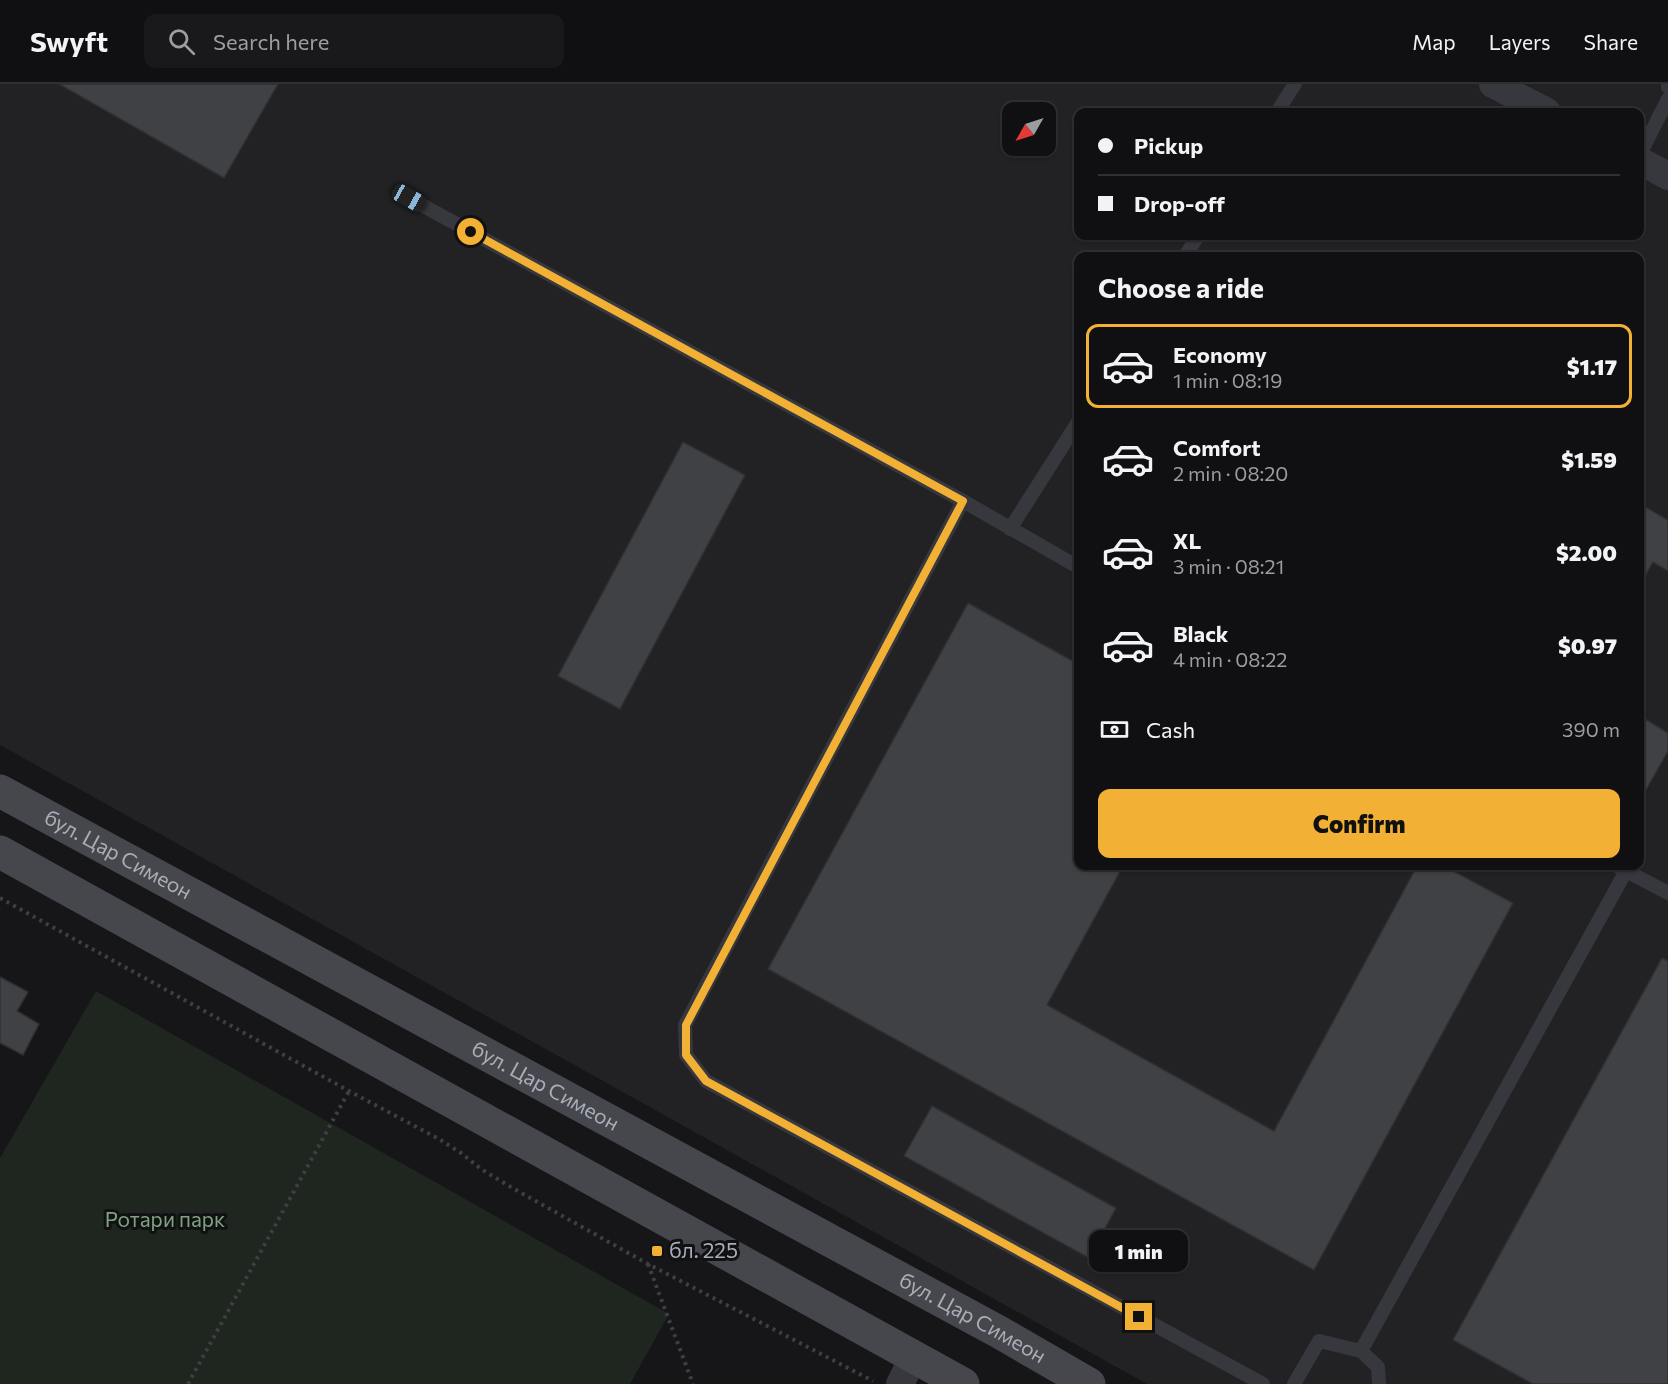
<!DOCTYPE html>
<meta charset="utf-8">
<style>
:root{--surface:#101012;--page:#19191b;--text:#f1f3f6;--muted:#9c9d9f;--line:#303032;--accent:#f2b134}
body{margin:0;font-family:Commissioner,sans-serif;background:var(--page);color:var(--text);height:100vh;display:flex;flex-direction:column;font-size:22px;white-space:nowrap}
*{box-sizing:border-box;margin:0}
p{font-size:20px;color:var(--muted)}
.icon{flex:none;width:33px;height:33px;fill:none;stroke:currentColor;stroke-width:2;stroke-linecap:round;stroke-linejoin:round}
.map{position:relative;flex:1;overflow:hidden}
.panel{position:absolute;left:1074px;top:168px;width:570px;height:618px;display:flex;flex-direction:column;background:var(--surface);border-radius:12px;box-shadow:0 2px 4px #0004,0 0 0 2px var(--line)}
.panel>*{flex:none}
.top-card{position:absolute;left:1074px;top:24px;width:570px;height:132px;border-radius:12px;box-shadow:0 2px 4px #0004,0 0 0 2px var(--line);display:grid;align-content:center;height:132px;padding:0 24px;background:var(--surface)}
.needle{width:39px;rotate:231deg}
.controls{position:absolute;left:1002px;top:18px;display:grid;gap:12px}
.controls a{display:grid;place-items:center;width:54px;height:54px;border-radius:12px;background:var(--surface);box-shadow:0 2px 4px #0004,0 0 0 2px var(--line);font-size:30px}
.end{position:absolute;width:27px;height:27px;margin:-14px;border:8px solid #f2b134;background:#111;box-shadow:0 0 0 3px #111}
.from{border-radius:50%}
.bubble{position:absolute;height:42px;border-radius:12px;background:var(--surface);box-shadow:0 2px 4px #0004,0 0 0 2px var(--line);font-size:20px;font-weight:800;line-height:42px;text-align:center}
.car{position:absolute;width:18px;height:36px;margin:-18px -9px;border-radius:8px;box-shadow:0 0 4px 2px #0007;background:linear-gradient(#222 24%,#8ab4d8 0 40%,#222 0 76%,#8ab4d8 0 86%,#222 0)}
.top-card b{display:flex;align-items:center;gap:21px;height:57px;font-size:22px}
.top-card b+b{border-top:2px solid var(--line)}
.top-card i{width:15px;height:15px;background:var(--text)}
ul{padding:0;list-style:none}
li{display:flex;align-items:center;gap:18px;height:84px;margin:0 12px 9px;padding:0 12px;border:3px solid transparent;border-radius:12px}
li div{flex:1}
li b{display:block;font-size:22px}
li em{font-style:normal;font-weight:800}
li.current{border-color:var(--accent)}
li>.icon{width:54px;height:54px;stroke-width:1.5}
h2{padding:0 24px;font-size:27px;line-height:72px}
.pay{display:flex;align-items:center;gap:15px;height:66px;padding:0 24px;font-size:22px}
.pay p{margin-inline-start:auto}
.button{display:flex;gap:12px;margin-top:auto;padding:12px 24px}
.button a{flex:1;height:69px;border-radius:12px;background:var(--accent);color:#111;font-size:24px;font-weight:800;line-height:69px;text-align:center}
header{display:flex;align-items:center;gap:36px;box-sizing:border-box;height:84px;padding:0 30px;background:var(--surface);border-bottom:2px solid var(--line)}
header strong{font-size:28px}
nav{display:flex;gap:33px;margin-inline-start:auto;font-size:21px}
.search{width:420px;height:54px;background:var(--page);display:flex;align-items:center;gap:15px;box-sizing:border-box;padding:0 21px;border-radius:12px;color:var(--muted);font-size:22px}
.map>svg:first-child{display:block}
.built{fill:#222225;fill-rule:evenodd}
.green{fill:#1e261f}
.building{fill:#404145;stroke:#303034;stroke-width:1.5}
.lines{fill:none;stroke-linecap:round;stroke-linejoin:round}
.path{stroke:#3d3f44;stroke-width:4;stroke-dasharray:3 4.5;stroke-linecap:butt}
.service{stroke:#37383d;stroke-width:14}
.minor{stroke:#37383d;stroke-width:28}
.secondary{stroke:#45474d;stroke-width:33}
.route{stroke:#f2b134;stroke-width:8}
.poi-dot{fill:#f2b134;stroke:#111113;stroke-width:2}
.labels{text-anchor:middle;stroke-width:6;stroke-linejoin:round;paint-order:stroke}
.street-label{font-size:21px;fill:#a8adb8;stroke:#111113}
.park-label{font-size:21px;fill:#7fa381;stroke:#111113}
.poi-label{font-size:21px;fill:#a8adb8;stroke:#111113;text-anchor:start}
</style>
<header>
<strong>Swyft</strong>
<div class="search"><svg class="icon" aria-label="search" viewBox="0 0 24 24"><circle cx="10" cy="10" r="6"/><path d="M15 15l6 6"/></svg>Search here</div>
<nav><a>Map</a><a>Layers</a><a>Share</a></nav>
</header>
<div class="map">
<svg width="1668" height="1300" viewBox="0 0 1668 1300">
<rect width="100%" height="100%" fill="#161618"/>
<path class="built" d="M 0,0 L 1668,0 L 1668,1300 L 1147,1300 L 0,661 ZM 1012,28 L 1046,28 L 1046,62 L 1012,62 ZM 1078,28 L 1640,28 L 1640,152 L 1078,152 ZM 1078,172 L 1640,172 L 1640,782 L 1078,782 Z"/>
<polygon class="green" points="96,907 669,1230 630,1300 0,1300 0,1074"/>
<g class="building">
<polygon points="59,0 278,0 224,94"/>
<polygon points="683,358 745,391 620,625 558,592"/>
<polygon points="1640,420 1668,436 1668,487 1653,478 1640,501"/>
<polygon points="968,519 1078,580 1078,782 1123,782 1047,921 1274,1047 1417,782 1444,782 1513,819 1314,1186 768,885"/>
<polygon points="1640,632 1668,649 1668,667 1646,706 1640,702"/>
<polygon points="1662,874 1668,877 1668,1300 1533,1300 1453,1256"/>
<polygon points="0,893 28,908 17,927 39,940 23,971 0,959"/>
<polygon points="932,1022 1116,1124 1089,1174 904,1072"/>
</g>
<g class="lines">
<g class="path">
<polyline points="0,814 349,1007 439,1055 461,1069 481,1085 509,1102 648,1180 873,1297"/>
<polyline points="648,1180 693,1300"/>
<polyline points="188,1300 349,1007"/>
</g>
<g class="service">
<polyline points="1668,0 1668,3"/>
<polyline points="1277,28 1295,0"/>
<polyline points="1640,70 1668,15"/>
<polyline points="409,114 963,417 1078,483"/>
<polyline points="1185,172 1198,152"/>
<polyline points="963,417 685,941 686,971 706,997 1263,1300"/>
<polyline points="1010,445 1078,338"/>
<polyline points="1617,782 1668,809"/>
<polyline points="1361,1267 1378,1283 1379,1300"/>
<polyline points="1294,1300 1319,1257 1361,1267 1626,787"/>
</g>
<g class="minor">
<polyline points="1493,0 1547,28"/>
<polyline points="1640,77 1668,92"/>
<polyline points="900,1300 914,1272"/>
</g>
<g class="secondary">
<path id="s1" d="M 0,707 L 999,1248 L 1089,1300"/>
<polyline points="0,768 963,1300"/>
</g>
</g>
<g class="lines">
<polyline class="route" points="471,148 963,417 686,941 686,971 706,997 1139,1233"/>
</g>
<rect class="poi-dot" x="651" y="1161" width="12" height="12" rx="3"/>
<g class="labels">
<g class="street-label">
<text dy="7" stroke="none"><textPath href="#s1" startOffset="134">бул. Цар Симеон</textPath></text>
<text dy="7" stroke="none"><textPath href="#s1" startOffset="620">бул. Цар Симеон</textPath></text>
<text dy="7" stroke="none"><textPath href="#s1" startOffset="1106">бул. Цар Симеон</textPath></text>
</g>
<g class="park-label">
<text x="165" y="1143">Ротари парк</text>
</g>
<g class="poi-label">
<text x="669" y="1174">бл. 225</text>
</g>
</g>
</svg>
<div class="controls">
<a><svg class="needle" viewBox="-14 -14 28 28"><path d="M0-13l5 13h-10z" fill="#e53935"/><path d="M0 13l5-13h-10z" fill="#9c9d9f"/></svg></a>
</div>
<i class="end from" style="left:471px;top:148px"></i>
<i class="end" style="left:1139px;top:1233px"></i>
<div class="bubble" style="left:1089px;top:1146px;width:99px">1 min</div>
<i class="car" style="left:409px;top:114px;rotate:119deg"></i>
<div class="top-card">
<b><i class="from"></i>Pickup</b>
<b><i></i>Drop-off</b>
</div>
<section class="panel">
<h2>Choose a ride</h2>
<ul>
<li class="current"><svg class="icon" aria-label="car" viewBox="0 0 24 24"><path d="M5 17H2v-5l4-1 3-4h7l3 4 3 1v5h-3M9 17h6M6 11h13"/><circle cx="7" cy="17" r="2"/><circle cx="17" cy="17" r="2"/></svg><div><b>Economy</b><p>1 min · 08:19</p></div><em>$1.17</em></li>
<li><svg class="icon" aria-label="car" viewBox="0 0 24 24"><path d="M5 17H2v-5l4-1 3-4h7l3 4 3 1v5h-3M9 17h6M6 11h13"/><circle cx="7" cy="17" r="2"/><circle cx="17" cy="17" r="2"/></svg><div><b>Comfort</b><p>2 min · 08:20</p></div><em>$1.59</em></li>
<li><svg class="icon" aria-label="car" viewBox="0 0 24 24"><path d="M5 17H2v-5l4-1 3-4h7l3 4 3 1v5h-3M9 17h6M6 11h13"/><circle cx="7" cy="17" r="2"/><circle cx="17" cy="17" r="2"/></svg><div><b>XL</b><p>3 min · 08:21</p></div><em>$2.00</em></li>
<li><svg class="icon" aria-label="car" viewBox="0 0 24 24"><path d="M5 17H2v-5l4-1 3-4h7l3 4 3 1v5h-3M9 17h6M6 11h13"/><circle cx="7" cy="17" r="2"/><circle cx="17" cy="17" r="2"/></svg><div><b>Black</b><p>4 min · 08:22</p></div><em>$0.97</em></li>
</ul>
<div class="pay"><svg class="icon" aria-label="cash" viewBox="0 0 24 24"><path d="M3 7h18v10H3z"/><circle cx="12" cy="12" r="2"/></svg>Cash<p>390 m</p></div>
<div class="button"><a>Confirm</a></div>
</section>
</div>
